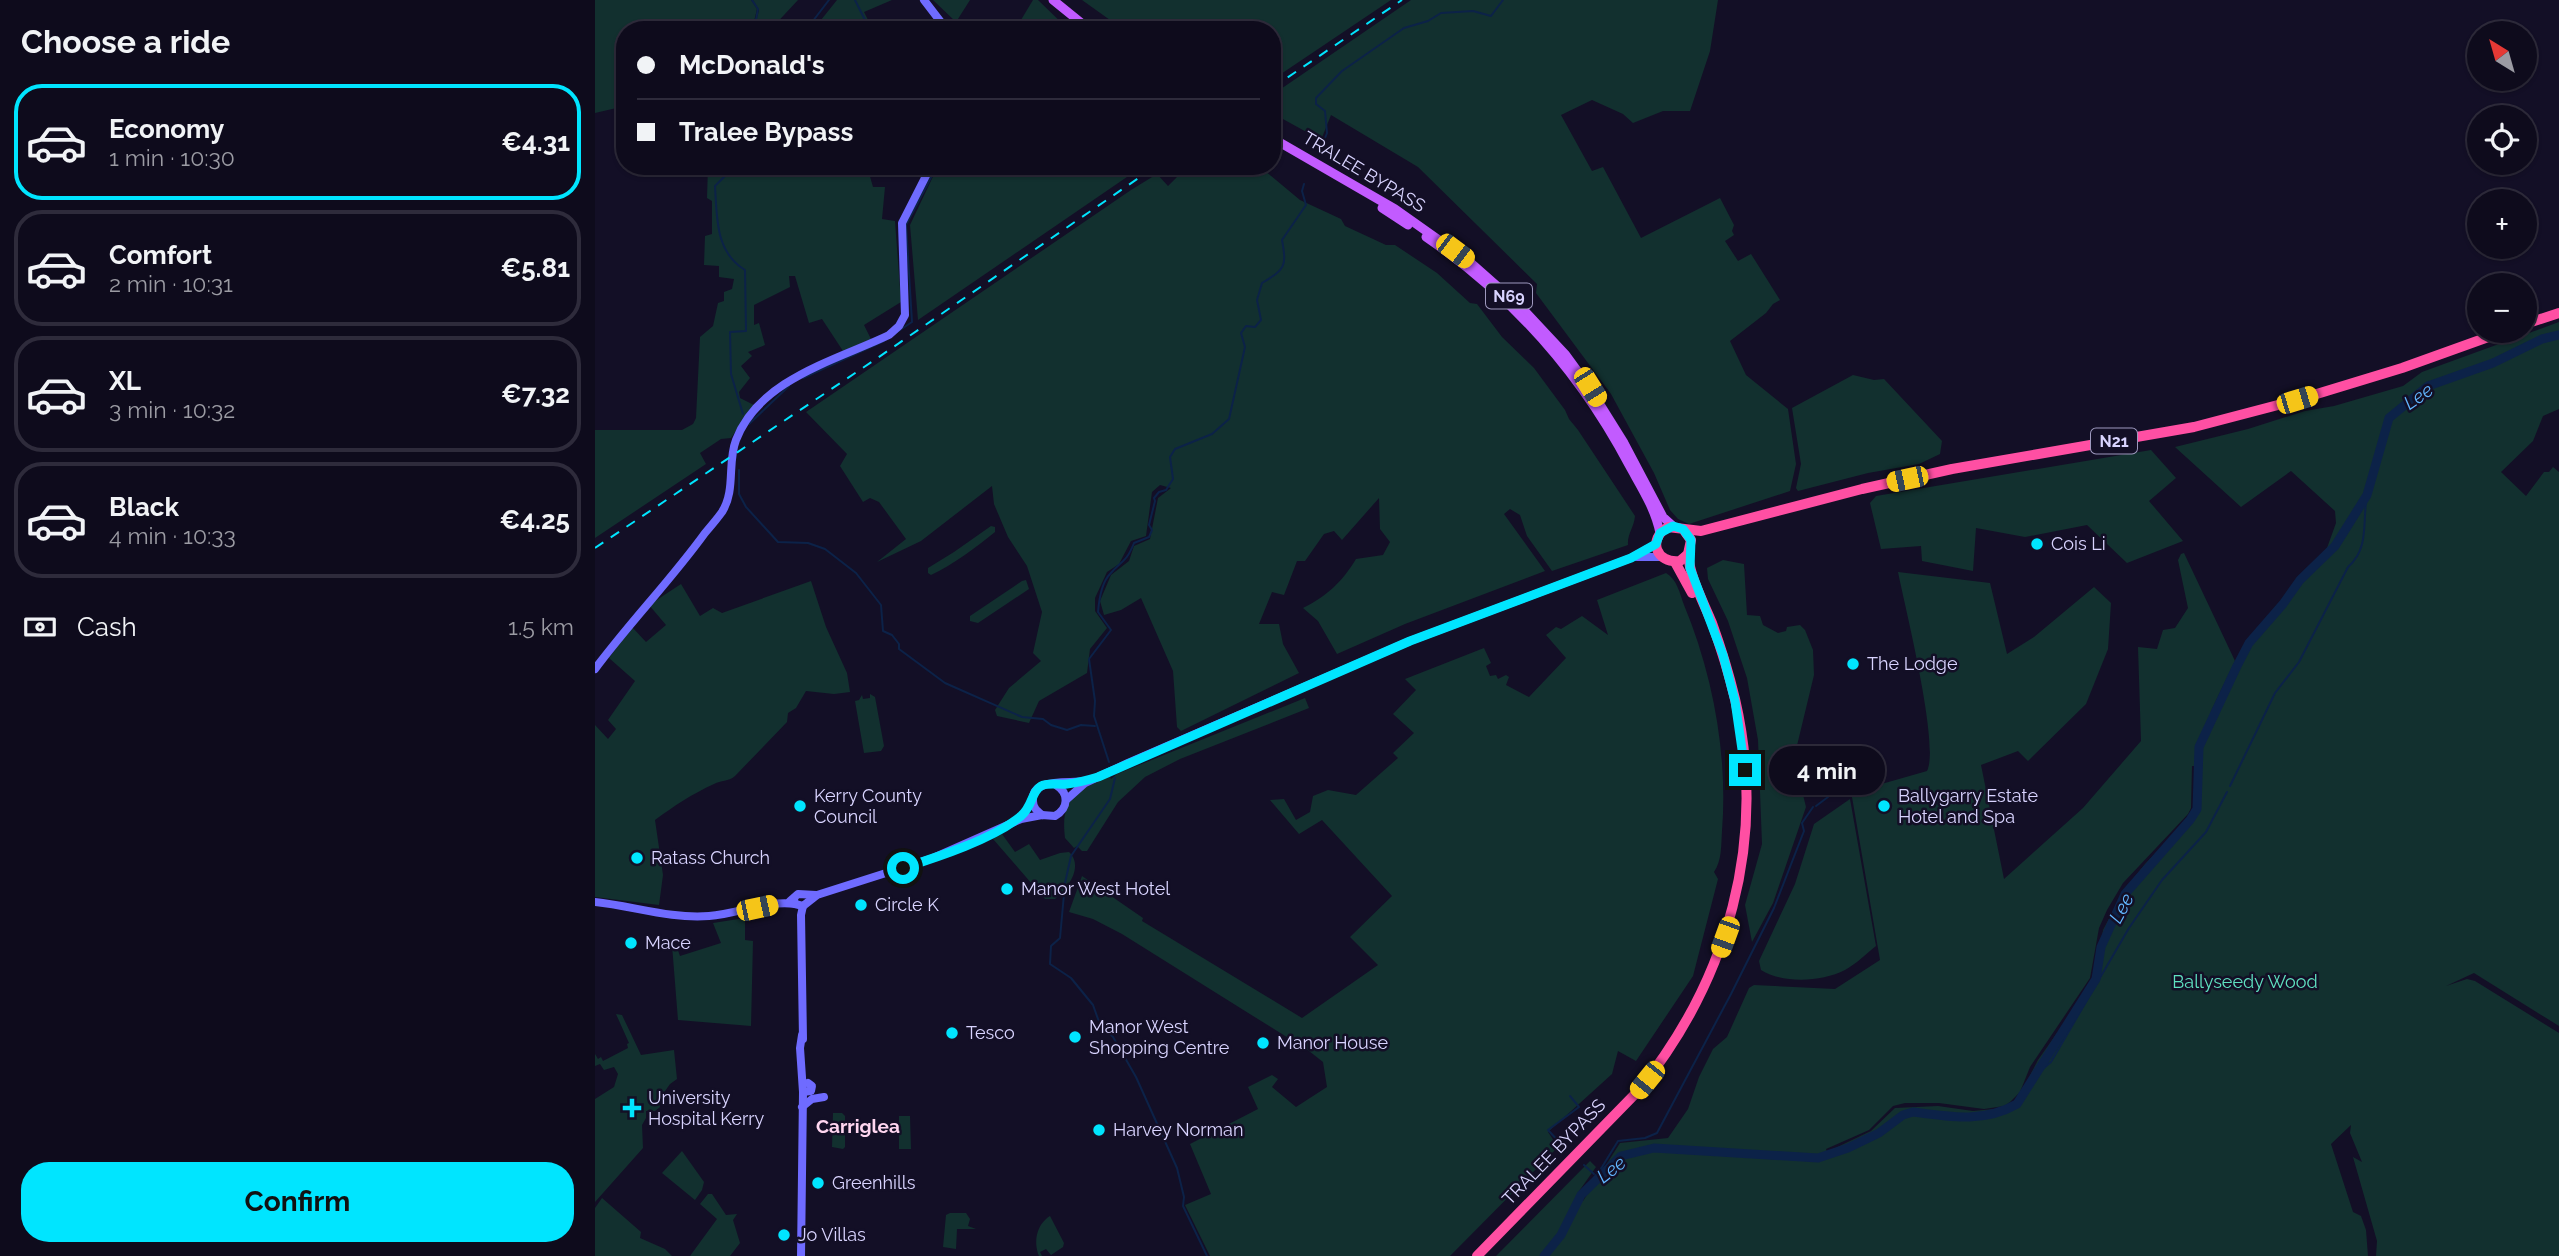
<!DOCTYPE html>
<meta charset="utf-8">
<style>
:root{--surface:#0e0b1c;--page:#1c1929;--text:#f1f3f6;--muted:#9b9ba3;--line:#2e2b3b;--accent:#00e5ff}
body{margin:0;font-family:Raleway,sans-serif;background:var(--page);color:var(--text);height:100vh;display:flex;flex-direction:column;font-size:26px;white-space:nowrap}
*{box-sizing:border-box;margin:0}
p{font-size:23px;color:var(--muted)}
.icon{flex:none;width:38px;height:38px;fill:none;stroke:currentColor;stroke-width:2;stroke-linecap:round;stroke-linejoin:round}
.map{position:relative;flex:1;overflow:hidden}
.drawer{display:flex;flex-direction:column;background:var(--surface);width:595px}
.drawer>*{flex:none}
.guide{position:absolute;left:21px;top:21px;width:665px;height:154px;border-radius:28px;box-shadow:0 2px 5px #0004,0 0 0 2px var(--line);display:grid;align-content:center;height:154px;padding:0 21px;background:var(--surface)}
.needle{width:46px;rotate:323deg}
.tools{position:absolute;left:1872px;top:21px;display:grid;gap:14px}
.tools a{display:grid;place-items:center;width:70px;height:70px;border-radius:50%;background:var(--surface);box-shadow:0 2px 5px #0004,0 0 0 2px var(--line);font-size:35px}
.end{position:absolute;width:32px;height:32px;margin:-16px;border:9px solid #00e5ff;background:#111;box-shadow:0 0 0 4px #111}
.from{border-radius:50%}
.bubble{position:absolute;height:49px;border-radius:24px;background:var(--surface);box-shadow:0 2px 5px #0004,0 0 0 2px var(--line);font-size:23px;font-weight:700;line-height:49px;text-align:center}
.car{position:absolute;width:21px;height:42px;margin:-21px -10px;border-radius:9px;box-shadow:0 0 5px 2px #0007;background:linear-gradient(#f5c518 24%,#345 0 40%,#f5c518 0 76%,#345 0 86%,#f5c518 0)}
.guide b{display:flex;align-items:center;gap:24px;height:66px;font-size:26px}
.guide b+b{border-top:2px solid var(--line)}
.guide i{width:18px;height:18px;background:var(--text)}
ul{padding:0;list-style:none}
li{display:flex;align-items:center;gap:21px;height:116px;margin:0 14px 10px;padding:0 7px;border:4px solid var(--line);border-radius:28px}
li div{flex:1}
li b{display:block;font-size:26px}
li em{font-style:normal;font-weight:700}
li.selected{border-color:var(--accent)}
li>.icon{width:63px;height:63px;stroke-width:1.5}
h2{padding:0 21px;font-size:32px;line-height:84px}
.pay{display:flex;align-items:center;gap:18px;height:77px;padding:0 21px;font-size:26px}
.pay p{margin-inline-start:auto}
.action{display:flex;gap:14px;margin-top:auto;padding:14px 21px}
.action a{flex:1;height:80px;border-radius:28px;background:var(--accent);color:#111;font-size:28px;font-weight:700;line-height:80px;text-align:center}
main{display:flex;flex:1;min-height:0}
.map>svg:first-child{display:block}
.green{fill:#12302f;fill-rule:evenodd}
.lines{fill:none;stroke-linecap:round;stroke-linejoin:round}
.stream{stroke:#0c2248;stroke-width:2}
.river{stroke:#0c2248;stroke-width:9}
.secondary{stroke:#6f6bff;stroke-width:8}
.primary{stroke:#c25bff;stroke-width:9}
.highway{stroke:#ff4fa3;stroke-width:10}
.rail{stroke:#00e5ff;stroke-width:2;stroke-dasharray:10 9;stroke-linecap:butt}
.route{stroke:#00e5ff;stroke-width:9}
.poi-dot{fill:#00e5ff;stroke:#130f26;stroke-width:2.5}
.labels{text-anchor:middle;stroke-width:5;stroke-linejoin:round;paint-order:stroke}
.shield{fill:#130f26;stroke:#9e99be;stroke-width:2}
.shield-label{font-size:16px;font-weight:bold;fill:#d9d4ff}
.street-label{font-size:18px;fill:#d9d4ff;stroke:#130f26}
.poi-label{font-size:18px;fill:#d9d4ff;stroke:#130f26;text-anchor:start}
.park-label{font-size:18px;fill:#5fe0c0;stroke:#130f26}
.water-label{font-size:19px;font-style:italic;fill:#62b6ff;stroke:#130f26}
.neighbourhood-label{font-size:19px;font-weight:bold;fill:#ffd6f0;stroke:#130f26}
</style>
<main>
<section class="drawer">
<h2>Choose a ride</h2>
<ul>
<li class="selected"><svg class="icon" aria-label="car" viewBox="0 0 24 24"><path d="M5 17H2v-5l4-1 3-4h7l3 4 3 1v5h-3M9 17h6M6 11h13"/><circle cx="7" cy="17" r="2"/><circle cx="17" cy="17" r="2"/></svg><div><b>Economy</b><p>1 min · 10:30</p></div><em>€4.31</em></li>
<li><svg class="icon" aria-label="car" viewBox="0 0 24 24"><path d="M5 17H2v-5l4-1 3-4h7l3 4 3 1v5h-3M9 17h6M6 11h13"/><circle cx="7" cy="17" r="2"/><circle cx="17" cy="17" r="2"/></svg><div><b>Comfort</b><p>2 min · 10:31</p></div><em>€5.81</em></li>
<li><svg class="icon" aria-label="car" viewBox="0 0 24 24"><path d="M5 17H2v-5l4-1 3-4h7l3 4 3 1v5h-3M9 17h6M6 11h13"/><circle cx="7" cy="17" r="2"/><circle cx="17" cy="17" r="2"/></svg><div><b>XL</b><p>3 min · 10:32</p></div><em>€7.32</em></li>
<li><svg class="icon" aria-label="car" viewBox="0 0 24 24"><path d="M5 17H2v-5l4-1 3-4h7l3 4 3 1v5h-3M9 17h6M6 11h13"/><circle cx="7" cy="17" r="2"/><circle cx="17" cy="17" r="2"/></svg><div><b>Black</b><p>4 min · 10:33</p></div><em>€4.25</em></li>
</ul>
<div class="pay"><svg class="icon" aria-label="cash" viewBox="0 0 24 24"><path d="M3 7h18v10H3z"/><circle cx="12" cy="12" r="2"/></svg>Cash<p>1.5 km</p></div>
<div class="action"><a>Confirm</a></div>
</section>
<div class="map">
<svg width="1964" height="1256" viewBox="0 0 1964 1256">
<rect width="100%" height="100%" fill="#130f26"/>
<g class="green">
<polygon points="0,0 156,0 162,9 157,30 30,30 30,106 0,113"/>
<polygon points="158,0 203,0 175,30 159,30 164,10"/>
<polygon points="242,0 297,0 269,12 278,30 218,30"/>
<polygon points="338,0 375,0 361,22"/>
<polygon points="438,0 443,0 474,30 420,30"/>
<polygon points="487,0 796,0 677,80 677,30 529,30"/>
<polygon points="816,0 1123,0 1115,51 1095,111 1068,111 1038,123 1028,114 997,100 966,115 997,171 1008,167 1046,238 1125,198 1139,225 1137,231 1139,235 1130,241 1143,261 1156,254 1185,300 1178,304 1171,313 1135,341 1151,375 1193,409 1201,464 1195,491 1094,524 1083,519 1075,510 1059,473 1016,394 941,293 942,284 823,167 736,115 726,140 677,113 677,95"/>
<polygon points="113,166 311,168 308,177 291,171 274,173 278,187 290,187 287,219 300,221 306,302 269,325 276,339 248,351 227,319 214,323 200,276 194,276 195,287 159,305 159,325 164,323 170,345 153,352 157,356 146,366 155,378 144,392 145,398 159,405 136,438 126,439 105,453 111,464 0,538 0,430 87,430 98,424 101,418 105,337 118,326 123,303 129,301 129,292 137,289 139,279 124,277 124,266 109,265 110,236 117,234 117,201 112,198"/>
<polygon points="343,166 548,166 323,320 315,225"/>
<path d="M 592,166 L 664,166 L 705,200 L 746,219 L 750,226 L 791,245 L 800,245 L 842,273 L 875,303 L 882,304 L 907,337 L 939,368 L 970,410 L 974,419 L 983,430 L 1040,516 C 1039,528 1032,534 1033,545 L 957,571 L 932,536 L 925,515 L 915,509 L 909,514 L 950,571 L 810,624 L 742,654 L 723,621 L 708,608 C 732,596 747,582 761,559 L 788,555 L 795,542 L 785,529 L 784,498 L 747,540 L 739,531 L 729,534 L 710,561 L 702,561 L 689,595 L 677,592 L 664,624 L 684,624 L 688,644 L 704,673 L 586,731 L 582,727 L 578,671 L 546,598 L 526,610 L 509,615 L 505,601 L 516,575 L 534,561 L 539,546 L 555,539 L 563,498 L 576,488 L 565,485 L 557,492 L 551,536 L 536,541 L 524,564 L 512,572 L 500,598 L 500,611 L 512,628 L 495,649 L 492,673 L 444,701 L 434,723 L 402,716 L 400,710 L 414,688 L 446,661 L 438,653 L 447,612 L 432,566 L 413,537 L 399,504 L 397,486 L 326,541 L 282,562 L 311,539 L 284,502 L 275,498 L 268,502 L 245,466 L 252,454 L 211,412 L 536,190 L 562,174 L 573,186 L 582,177 L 581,174 Z"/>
<path d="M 1964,322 L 1964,409 L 1948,416 L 1938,441 L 1906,472 L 1931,496 L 1949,472 L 1954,472 L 1958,467 L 1964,472 L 1964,1026 L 1879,973 L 1851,986 L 1872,979 L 1880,981 L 1964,1033 L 1964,1256 L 1781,1256 L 1782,1241 L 1758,1157 L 1767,1162 L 1755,1133 L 1756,1125 L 1736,1144 L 1758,1212 L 1766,1216 L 1771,1230 L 1773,1256 L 901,1256 L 995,1161 L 1001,1167 L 982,1194 L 988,1201 L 1025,1143 L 1073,1138 L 1093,1109 L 1104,1077 L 1118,1049 L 1132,1037 L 1154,988 L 1159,985 L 1240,989 L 1285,960 L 1257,797 L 1262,791 L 1332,771 C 1345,746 1310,607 1303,572 L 1395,583 L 1412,654 L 1439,637 L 1499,587 L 1516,603 L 1513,649 L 1491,704 L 1433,761 L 1423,751 L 1386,765 L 1409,879 L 1488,808 L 1546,741 L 1543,647 L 1562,649 L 1568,630 L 1580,628 L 1593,608 L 1583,560 L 1586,554 L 1589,553 L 1640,661 L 1615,713 L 1648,648 L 1684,605 L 1702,578 L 1732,548 L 1741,523 L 1740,511 L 1696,471 L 1646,507 L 1580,447 L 1653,429 L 1710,411 L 1739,406 L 1808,386 L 1827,372 ZM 1597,766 L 1600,766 L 1598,808 L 1593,819 L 1550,864 L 1529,890 L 1508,930 L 1500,979 L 1443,1060 L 1421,1102 L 1410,1108 L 1378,1111 L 1343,1106 L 1300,1108 L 1276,1131 L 1232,1152 L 1231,1149 L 1274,1130 L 1298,1106 L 1310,1103 L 1344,1103 L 1389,1109 L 1409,1106 L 1415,1102 L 1425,1092 L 1435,1067 L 1495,978 L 1504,928 L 1512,910 L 1528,883 L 1593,814 L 1596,808 Z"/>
<polygon points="1258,375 1279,380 1289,379 1347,441 1345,454 1324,464 1273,473 1203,491 1201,488 1206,464 1197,408"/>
<polygon points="1556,450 1581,478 1554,501 1588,541 1532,563 1492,525 1430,537 1381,528 1378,571 1327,561 1326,546 1286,549 1275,503 1281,496"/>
<path d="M 396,526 L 400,527 L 400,532 C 380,548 359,564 336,575 L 333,573 L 333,568 L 359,552 Z"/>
<polygon points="1128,560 1149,564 1152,615 1165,616 1168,625 1183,633 1191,631 1192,627 1205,625 1210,630 1218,650 1219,675 1199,758 1211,807 1178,903 1157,942 1150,905 1167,844 1163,740 1152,678 1133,621 1113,579 1112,568"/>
<path d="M 1071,573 C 1082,579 1085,594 1089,605 C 1118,675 1133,755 1127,831 C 1126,846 1127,860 1119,872 L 1123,879 L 1098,976 L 1041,1061 L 1023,1051 L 1017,1074 L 953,1132 L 963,1147 L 855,1256 L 615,1256 L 590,1205 L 616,1194 L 595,1144 L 663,1109 L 653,1087 L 677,1075 L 683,1079 L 677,1087 L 701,1107 L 732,1087 L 728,1062 L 714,1051 L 527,934 L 498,919 L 474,912 L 487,876 L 548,918 L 547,921 L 707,1018 L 783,965 L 755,937 L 797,896 L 727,820 L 704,834 L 675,800 L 689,799 L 701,820 L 715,812 L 718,796 L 733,790 L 761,795 L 803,758 L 798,753 L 819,733 L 798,714 L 821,690 L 810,679 L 889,648 L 896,663 L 891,666 L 895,676 L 901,675 L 903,679 L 911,675 L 914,677 L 911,685 L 934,697 L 971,658 L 951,635 L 961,627 L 966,629 L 987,616 L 1013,635 L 1002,600 Z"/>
<polygon points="431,580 434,589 383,623 375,621 375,616 427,581"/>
<path d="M 216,581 L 231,627 L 252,673 L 255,692 L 239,694 L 211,691 L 201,708 L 193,713 L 192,722 L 140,776 C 133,782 126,780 119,784 C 97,794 79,806 60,820 L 68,875 L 64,905 L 0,897 L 0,725 L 13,739 L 21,729 L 13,720 L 40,681 L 14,658 L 37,627 L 51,642 L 71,625 L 54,605 L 86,584 L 105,616 L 118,608 L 127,613 Z"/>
<polygon points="275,694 280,697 289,746 286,751 269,753 260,701 264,700 267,695 268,699 275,698"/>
<path d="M 710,698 L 714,708 L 585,759 L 550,777 L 523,802 L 492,851 L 487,851 L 482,846 L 479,848 L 470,838 C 465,797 482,791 514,775 L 516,779 L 522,774 Z"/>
<path d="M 1255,799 L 1281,946 C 1271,954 1261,964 1250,970 C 1226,982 1189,984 1166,970 L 1164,961 L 1200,884 L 1219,824 Z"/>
<path d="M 407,834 L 420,852 L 434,844 L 445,860 L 465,853 L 474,852 C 489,866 473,889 460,899 L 450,899 L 398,839 Z"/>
<polygon points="150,918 150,940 158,941 156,1026 83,1020 77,945 81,945 85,956 126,943 118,923"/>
<polygon points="21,1014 27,1015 46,1055 79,1050 82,1079 75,1084 63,1101 65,1107 60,1111 51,1111 51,1118 47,1125 48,1148 0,1202 0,1099 19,1087 23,1074 19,1067 9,1070 5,1064 0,1066 0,1054 3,1059 6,1057 8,1061 33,1048 32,1044 34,1043"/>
<polygon points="238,1113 247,1113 250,1116 250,1147 248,1149 237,1147"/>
<polygon points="304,1116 315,1116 316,1149 304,1149"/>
<polygon points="87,1151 109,1182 107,1190 100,1200 67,1173"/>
<polygon points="113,1194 117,1194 131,1215 142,1214 138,1220 145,1243 135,1256 95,1256 122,1219 105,1204"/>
<polygon points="7,1198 46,1232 45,1238 70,1249 77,1256 0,1256 0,1208"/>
<polygon points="355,1213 371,1213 375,1219 373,1226 381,1229 362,1229 361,1249 348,1247 351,1215"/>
<path d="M 455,1216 L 469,1243 L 468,1247 L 456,1255 L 451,1249 L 445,1252 L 447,1256 L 444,1256 C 438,1241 442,1224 455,1216 Z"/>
</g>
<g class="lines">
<g class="stream">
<polyline points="157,0 163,9 159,30"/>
<polyline points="260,0 275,30"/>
<polyline points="211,30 234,0"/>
<polyline points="725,151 732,133 730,111 721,104 721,98 747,71 809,28 833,21 846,13 878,11 896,16 908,0"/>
<path d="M 140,166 L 120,186 C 122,217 120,252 150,270 L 151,331 L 135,332 L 136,374 L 148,414"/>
<polyline points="302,332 317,322 311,225 342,166"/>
<polyline points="208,378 289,341"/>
<polyline points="154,424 194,386"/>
<polyline points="144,470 144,494 151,507 183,542 213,543 230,549 261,573 286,605 288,631 297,635 304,644 304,649 350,683 427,717 448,719 456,725 472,730 486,725 500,726"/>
<path d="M 514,762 L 499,716 L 500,701 L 494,659 L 516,630 L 503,612 C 504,600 506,583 515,574 C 527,560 531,563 539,543 L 554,537 L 557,530 L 554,525 L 560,501 L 559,498 L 564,492 L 571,490 L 578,479 L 575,457 L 580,449 L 617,434 L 634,419 L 650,347 L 646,333 L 651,326 L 660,327 L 666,320 L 662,300 L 667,283 C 690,269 692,267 687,240 L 711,205 L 707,191 L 709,184"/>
<polyline points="520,778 515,799 476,856 470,883 465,938 456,946 455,964 476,978 498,1005 503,1019 518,1037 541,1077 582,1168 589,1197 588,1206 612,1256"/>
<path d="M 1635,786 L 1680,693 L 1704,662 L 1753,567 C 1775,548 1767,521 1772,495"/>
<polyline points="1221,806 1233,797"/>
<polyline points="1436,1079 1456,1062 1534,928 1567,880 1611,832 1632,792"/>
<polyline points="966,1144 953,1130 984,1107 975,1096"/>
<polyline points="989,1165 999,1174"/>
<polyline points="986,1195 1007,1167 1023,1141 1050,1138 1062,1133 1136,994 1179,908 1209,831 1207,823 1218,807"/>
</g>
<path class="river" d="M 949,1256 L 966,1235 L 986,1195 L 1026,1156 L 1059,1148 L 1223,1158 L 1253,1148 L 1284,1133 L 1308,1115 L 1318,1112 C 1355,1117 1389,1123 1422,1104 L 1501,979 L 1506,947 L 1530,894 L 1595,820 L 1602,809 L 1604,747 L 1642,666 L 1654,643 L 1688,604 L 1705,580 L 1740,546 L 1772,495 L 1794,418 L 1833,386 L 1898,363 L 1947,339 L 1964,335"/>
<g class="secondary">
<polyline points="329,0 352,30"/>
<polyline points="1042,557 1067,557"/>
<path d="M 0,669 C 35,622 76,580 110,533 C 116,526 122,519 127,512 C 141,490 132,463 141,440 C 164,379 242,360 294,335 L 304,326 L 310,315 L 307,223 L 336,166"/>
<polyline points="471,800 490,783 533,763 815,641 1036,558 1061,544"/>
<path d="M 447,815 C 442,811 438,808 438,801 C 436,777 474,784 490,781"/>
<path d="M 199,899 L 200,904 L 208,906 L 222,895 L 338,858 L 426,819 L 447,815 L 460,816 C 474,808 474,793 461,785"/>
<polyline points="195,901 203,894 221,895"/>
<path d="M 0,902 C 38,906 75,919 114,916 C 143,914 172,900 200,904"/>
<polyline points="208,906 206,915 208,1039"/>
<polyline points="208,1092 216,1091 217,1086 213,1083"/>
<polyline points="207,1107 217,1099 229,1097"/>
<polyline points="206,1256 208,1092 205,1048 207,1035"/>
</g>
<g class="primary">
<polyline points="458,0 495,30"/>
<polyline points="677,138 800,209 875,262 927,308 970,354 994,387 1029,443 1068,517 1078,526"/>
<polyline points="787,208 813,225"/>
<path d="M 831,237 C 917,296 986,374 1034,465 C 1046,487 1060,508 1065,533"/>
</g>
<g class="highway">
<polyline points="1930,324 1964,313"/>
<path d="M 1088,529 L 1096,540 L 1093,554 L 1085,561 C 1061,564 1052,539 1073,527 L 1106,531 L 1267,489 L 1357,469 L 1599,427 L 1702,400 L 1807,368 L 1910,331"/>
<polyline points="1080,562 1097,593"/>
<path d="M 882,1256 L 1043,1091 C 1133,980 1173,841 1140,699 C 1134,674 1126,648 1117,623 C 1108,601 1095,578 1093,554"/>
</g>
<g class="rail">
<polyline points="677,88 807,0"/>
<polyline points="0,548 281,359 561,166"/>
</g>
</g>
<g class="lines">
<path class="route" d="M 308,868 C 343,857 398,839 426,816 C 438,806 436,792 446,786 C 453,782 464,785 472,784 C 483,783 493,780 503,777 L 815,641 L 1036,558 L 1061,544 L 1065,533 L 1078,526 L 1088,529 L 1096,540 L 1095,568 L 1128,655 L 1140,701 L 1150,770"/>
</g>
<g class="poi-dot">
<circle cx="1442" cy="544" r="7"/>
<circle cx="1258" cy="664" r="7"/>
<circle cx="205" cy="806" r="7"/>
<circle cx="1289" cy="806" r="7"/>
<circle cx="42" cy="858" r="7"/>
<circle cx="412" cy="889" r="7"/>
<circle cx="266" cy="905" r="7"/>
<circle cx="36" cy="943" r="7"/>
<circle cx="357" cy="1033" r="7"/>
<circle cx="480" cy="1037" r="7"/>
<circle cx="668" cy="1043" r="7"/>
<path d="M33.5 1097.5h7v7h7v7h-7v7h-7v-7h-7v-7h7z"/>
<circle cx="504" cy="1130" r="7"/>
<circle cx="223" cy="1183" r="7"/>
<circle cx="189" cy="1235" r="7"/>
</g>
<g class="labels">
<g class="shield">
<rect x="891" y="283.5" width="46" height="25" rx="5"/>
<rect x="1496" y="428.5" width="46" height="25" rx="5"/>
</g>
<g class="shield-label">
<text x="914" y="302">N69</text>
<text x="1519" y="447">N21</text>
</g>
<g class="street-label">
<text transform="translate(769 172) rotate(31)" y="6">TRALEE BYPASS</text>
<text transform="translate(959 1152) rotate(-46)" y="6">TRALEE BYPASS</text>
</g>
<g class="poi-label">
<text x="1456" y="550">Cois Li</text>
<text x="1272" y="670">The Lodge</text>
<text x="219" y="802">Kerry County<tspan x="219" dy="21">Council</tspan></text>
<text x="1303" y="802">Ballygarry Estate<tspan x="1303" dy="21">Hotel and Spa</tspan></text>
<text x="56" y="864">Ratass Church</text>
<text x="426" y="895">Manor West Hotel</text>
<text x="280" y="911">Circle K</text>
<text x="50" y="949">Mace</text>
<text x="494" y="1033">Manor West<tspan x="494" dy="21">Shopping Centre</tspan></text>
<text x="371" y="1039">Tesco</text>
<text x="682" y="1049">Manor House</text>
<text x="53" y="1104">University<tspan x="53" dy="21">Hospital Kerry</tspan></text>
<text x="518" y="1136">Harvey Norman</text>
<text x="237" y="1189">Greenhills</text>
<text x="203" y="1241">Jo Villas</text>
</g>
<g class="park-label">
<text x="1650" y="988">Ballyseedy Wood</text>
</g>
<g class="water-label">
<text transform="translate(1823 396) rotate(-35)" y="7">Lee</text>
<text transform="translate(1526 908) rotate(-62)" y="7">Lee</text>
<text transform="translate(1016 1169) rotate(-38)" y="7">Lee</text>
</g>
<g class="neighbourhood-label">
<text x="263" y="1133">Carriglea</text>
</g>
</g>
</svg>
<div class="tools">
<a><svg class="needle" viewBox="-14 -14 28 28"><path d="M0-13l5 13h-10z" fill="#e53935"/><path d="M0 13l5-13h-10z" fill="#9b9ba3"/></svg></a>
<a><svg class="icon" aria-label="locate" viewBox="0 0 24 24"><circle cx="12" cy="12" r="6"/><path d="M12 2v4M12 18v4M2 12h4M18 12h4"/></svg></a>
<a>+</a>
<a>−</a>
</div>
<i class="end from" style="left:308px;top:868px"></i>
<i class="end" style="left:1150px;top:770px"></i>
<div class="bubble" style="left:1174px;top:746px;width:116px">4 min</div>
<i class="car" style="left:860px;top:251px;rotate:127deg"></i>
<i class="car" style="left:995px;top:387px;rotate:148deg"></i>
<i class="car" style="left:1702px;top:400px;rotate:73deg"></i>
<i class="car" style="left:1312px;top:479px;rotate:258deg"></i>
<i class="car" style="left:162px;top:908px;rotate:78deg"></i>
<i class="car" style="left:1130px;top:937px;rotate:200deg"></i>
<i class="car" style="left:1052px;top:1080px;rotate:219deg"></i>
<div class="guide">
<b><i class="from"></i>McDonald's</b>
<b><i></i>Tralee Bypass</b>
</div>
</div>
</main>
